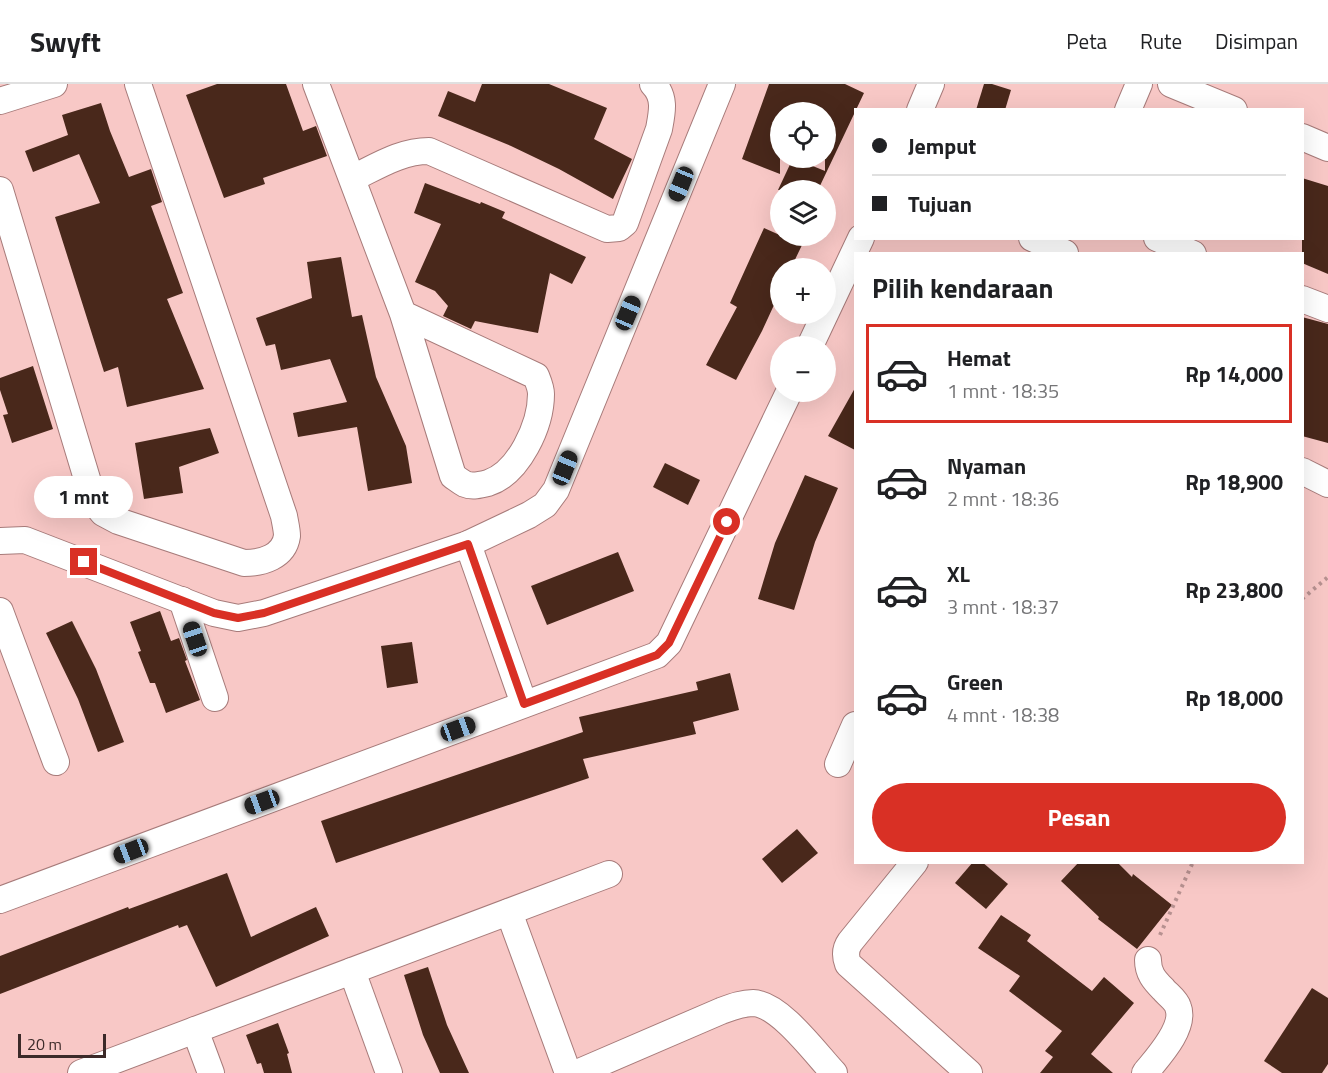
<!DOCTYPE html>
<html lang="id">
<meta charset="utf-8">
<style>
:root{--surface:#fff;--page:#f6f6f6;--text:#202124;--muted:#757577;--line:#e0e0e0;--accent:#d93025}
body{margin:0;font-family:"Titillium Web",sans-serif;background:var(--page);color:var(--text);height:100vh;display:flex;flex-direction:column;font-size:22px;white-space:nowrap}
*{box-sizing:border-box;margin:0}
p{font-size:20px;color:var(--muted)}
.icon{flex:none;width:33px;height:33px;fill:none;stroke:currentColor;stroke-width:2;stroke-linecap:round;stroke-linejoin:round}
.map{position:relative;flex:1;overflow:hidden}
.side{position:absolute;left:854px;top:168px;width:450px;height:612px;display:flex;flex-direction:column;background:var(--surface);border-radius:0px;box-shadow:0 6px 24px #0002}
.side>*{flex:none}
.banner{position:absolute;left:854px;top:24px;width:450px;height:132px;border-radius:0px;box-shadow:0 6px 24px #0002;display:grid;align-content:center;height:132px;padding:0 18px;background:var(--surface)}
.tools{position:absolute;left:770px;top:18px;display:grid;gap:12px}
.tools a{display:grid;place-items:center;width:66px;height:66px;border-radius:50%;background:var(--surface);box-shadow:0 6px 24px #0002;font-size:30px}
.scale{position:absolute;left:18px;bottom:15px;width:88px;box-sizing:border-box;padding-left:6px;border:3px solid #3c2a29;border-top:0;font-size:16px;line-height:21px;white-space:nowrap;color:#3c2a29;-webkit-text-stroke:4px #f8c8c6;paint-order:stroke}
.end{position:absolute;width:27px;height:27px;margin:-14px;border:8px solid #d93025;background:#fff;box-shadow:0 0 0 3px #fff}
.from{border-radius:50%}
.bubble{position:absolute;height:42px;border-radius:21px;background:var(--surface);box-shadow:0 6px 24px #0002;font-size:20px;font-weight:700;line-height:42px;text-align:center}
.car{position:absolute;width:18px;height:36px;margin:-18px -9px;border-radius:8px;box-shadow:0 0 4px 2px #0007;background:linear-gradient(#222 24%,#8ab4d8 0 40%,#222 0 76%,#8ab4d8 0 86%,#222 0)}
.banner b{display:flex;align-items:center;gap:21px;height:57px;font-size:22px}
.banner b+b{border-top:2px solid var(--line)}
.banner i{width:15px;height:15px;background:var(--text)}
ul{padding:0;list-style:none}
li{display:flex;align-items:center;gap:18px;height:99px;margin:0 12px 9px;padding:0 6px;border:3px solid transparent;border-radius:0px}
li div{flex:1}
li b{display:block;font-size:22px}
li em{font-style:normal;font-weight:700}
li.selected{border-color:var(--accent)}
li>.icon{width:54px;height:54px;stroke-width:1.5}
h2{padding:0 18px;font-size:27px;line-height:72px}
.cta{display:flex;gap:12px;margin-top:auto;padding:12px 18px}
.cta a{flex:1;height:69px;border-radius:36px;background:var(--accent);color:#fff;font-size:24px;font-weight:700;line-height:69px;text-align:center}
header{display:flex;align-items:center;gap:36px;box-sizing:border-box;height:84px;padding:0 30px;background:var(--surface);border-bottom:2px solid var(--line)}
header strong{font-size:28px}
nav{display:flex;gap:33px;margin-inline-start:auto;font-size:21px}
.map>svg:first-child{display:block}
.building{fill:#49281b}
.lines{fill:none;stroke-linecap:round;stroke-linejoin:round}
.street-casing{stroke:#a77b7a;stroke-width:28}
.path{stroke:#b79190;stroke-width:4;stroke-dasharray:3 4.5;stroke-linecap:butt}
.street{stroke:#fff;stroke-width:26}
.route{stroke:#d93025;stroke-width:8}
</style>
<header>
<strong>Swyft</strong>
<nav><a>Peta</a><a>Rute</a><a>Disimpan</a></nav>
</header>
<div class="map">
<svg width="1328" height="989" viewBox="0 0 1328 989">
<rect width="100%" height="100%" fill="#f8c8c6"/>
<g class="building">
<polygon points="217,0 286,0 303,47 316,42 327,72 263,94 265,100 224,114 186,11"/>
<polygon points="482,0 549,0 607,24 594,55 632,75 613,115 559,85 511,62 438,32 448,7 475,18"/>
<polygon points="769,0 845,0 864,9 818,106 778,106 793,74 825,87 825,28 780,28 780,90 742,75"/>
<polygon points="984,0 992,0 1011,6 1005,26 976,26"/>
<polygon points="101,19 110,47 129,93 151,85 162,118 151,122 183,209 167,215 204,305 127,323 118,283 104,288 55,133 100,119 79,70 33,88 25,67 68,51 62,31"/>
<polygon points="1302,94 1328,102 1328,190 1302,179"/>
<polygon points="425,99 480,120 481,118 505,128 502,134 586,173 572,200 550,189 538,249 475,237 471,245 443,232 448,222 435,207 415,198 441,140 414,129"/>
<polygon points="764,144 802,161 791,184 780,184 780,208 762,247 736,296 706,281 737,223 730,219"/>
<polygon points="341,173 352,233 362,231 376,293 406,362 412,399 368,407 357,343 298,353 293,329 347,318 330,275 281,286 275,260 266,262 256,234 312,214 307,178"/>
<polygon points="1302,233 1328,240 1328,359 1302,352"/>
<polygon points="33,282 53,345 12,359 3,331 8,330 0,306 0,294"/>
<polygon points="855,304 855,366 828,352"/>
<polygon points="210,344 219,369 179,383 183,409 144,415 135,359"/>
<polygon points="665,379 700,396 688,421 653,403"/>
<polygon points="805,391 838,404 815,458 794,526 758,515 775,459"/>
<polygon points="618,468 634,507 547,541 531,502"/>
<polygon points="160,527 171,557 179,554 187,576 185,577 200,616 166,629 155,599 150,599 138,568 141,567 130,538"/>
<polygon points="72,537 96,585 124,658 98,668 78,615 46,549"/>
<polygon points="412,558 418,599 387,604 381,562"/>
<polygon points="730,589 739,626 693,638 696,650 583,675 589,694 336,779 321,737 583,648 579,633 698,606 696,598"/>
<polygon points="797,745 818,769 782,799 762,775"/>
<polygon points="973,778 982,778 1008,800 986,825 955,799"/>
<polygon points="1079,778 1117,778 1132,793 1133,790 1172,821 1137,865 1098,835 1099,833 1061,797"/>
<polygon points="227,789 251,853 316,823 329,852 216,903 187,841 179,844 178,841 0,910 0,872 128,823 129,825"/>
<polygon points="1001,831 1031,851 1027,857 1092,907 1104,893 1134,919 1091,970 1113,989 1040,989 1053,973 1045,967 1062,947 1009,907 1020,892 978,864"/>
<polygon points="428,883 447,941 469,989 440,989 423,951 404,891"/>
<polygon points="1312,904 1328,914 1328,980 1322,989 1282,989 1264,977"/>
<polygon points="278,939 289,969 287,970 292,989 264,989 261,979 257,980 246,951"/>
</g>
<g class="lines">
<g class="street-casing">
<g id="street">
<path d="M 316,0 L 403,230 L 453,392 C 456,394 461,398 465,400 C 472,403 480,401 488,399 C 519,389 541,341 541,310 C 541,304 538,297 536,292 L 403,230"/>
<polyline points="1171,0 1234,26"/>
<polyline points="0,17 54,0"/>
<polyline points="920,26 931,0"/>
<polyline points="1128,26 1139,0"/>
<polyline points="1302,53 1328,64"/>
<path d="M 353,94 C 378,82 401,67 429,67 L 607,145 L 619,144 L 625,139 L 659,45 C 662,29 666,13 653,0"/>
<path d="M 0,106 L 94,418 L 103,429 L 118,437 L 244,479 C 262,479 284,473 287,452 C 287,446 285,438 284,432 L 138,0"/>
<polyline points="1032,154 1065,169"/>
<polyline points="1157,154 1193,170"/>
<polyline points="1302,215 1328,225"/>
<polyline points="810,262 861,154"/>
<polyline points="1302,387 1328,400"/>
<polyline points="0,457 25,456 214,529 238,534 264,529 468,460 529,431 545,421 556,406 722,0"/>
<polyline points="468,460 524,620"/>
<polyline points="182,516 215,614"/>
<polyline points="0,527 56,678"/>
<polyline points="838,680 855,641"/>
<path d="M 915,778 L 850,858 C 845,865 845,872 848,880 L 969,989"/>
<polyline points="0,816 657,571 669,559 789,308"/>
<polyline points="509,828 568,989"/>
<polyline points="352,887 389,989"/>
<polyline points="195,946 211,989"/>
<polyline points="81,989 609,790"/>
<path d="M 577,989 L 721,927 C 732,923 742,919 753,919 C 780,920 816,970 834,989"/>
<path d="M 1145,989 C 1157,974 1186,944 1178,923 C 1176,916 1167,910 1163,905 C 1154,896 1148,889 1148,876"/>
</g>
</g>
<g class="path">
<polyline points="1302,515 1328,493"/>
<polyline points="1160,851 1193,778"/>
</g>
<use href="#street" class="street"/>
</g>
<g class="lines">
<polyline class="route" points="84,478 214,529 238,534 264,529 468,460 524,620 657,571 669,559 727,438"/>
</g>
</svg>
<div class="tools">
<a><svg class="icon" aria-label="locate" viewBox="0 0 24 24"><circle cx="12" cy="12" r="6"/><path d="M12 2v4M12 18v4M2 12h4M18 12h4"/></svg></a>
<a><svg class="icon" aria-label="layers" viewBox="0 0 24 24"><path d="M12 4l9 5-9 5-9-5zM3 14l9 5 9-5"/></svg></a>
<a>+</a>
<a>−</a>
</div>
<div class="scale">20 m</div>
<i class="end from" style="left:727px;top:438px"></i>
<i class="end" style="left:84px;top:478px"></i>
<div class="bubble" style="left:34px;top:392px;width:99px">1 mnt</div>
<i class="car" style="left:681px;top:100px;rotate:202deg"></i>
<i class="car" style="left:628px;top:229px;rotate:23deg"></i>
<i class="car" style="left:565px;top:384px;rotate:22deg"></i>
<i class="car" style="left:195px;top:555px;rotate:341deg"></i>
<i class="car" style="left:458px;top:645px;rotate:70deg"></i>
<i class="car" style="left:262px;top:718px;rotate:250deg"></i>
<i class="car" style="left:131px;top:767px;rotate:249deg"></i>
<div class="banner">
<b><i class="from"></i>Jemput</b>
<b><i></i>Tujuan</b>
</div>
<section class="side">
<h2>Pilih kendaraan</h2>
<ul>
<li class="selected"><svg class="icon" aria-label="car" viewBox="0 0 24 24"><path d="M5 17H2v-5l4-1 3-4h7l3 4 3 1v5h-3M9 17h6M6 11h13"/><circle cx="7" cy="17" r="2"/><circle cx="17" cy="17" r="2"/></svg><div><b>Hemat</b><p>1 mnt · 18:35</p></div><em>Rp 14,000</em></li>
<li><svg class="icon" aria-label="car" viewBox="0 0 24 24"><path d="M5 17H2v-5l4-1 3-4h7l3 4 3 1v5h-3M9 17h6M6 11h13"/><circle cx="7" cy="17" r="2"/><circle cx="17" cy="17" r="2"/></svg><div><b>Nyaman</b><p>2 mnt · 18:36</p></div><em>Rp 18,900</em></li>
<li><svg class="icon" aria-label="car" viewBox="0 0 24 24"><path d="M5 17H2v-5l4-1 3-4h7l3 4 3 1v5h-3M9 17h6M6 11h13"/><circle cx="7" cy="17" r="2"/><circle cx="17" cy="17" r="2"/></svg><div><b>XL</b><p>3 mnt · 18:37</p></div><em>Rp 23,800</em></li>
<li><svg class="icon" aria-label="car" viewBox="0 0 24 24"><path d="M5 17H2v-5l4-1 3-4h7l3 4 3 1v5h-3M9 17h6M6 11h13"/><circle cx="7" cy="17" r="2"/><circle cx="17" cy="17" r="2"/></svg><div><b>Green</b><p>4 mnt · 18:38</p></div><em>Rp 18,000</em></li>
</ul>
<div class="cta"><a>Pesan</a></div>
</section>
</div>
